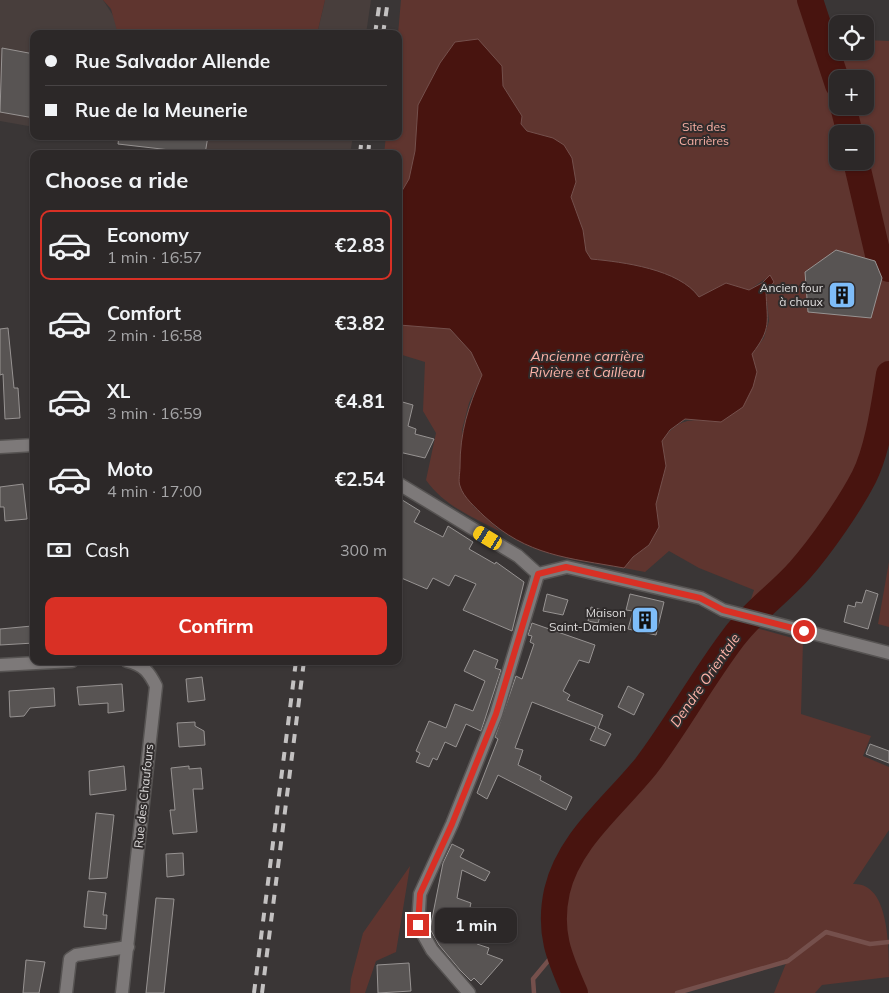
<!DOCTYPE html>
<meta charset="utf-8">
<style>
:root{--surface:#2c2828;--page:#343030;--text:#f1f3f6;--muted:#a6a6a8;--line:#484445;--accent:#d93025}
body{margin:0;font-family:Mulish,sans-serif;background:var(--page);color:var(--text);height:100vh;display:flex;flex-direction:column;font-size:19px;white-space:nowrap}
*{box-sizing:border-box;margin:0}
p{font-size:16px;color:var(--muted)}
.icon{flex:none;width:28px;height:28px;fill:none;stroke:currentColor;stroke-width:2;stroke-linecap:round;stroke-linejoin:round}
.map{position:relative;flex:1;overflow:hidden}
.details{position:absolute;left:30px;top:150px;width:372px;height:515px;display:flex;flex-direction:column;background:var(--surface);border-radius:10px;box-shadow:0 1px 4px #0004,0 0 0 1px var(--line)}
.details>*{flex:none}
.hud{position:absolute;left:30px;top:30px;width:372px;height:110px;border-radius:10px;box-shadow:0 1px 4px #0004,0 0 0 1px var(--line);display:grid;align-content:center;height:110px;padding:0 15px;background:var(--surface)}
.tools{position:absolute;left:829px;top:15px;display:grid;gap:10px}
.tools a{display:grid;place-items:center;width:45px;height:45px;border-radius:10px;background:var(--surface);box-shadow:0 1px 4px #0004,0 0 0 1px var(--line);font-size:25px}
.end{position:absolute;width:22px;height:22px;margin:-11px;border:6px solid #d93025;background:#fff;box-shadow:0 0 0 2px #fff}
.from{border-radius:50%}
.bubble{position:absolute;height:35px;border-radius:10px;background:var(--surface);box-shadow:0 1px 4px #0004,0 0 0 1px var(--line);font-size:16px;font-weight:700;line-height:35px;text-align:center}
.car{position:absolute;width:15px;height:30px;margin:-15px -8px;border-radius:6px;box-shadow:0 0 4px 1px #0007;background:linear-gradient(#f5c518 24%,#345 0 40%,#f5c518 0 76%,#345 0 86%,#f5c518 0)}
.hud b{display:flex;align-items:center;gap:18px;height:48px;font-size:19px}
.hud b+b{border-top:1px solid var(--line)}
.hud i{width:12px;height:12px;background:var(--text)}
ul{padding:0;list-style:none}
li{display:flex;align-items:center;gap:15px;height:70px;margin:0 10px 8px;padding:0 5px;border:2px solid transparent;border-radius:10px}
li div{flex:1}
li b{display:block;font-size:19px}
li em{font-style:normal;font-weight:700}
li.current{border-color:var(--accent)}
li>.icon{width:45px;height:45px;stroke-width:1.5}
h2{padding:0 15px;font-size:22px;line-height:60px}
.pay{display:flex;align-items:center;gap:12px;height:55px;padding:0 15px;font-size:19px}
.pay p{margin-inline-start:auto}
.cta{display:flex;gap:10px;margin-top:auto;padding:10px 15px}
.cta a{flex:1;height:58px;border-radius:10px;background:var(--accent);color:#fff;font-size:20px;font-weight:700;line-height:58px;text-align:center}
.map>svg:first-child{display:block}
.built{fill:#483e3c}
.green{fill:#5f352f}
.water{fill:#48140f;stroke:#75504c}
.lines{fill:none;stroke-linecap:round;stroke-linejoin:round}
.stream{stroke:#75504c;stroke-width:4.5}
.river{stroke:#48140f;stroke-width:26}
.building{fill:#585453;stroke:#979392}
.minor-casing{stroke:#565352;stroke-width:15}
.minor{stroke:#7d7979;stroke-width:12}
.rail{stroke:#c3c1c1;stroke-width:4;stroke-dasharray:9 9;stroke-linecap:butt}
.route{stroke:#d93025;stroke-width:6}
.labels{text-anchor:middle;stroke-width:4;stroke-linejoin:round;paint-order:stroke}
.park-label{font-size:12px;fill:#f8afa4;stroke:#302c2c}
.poi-label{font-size:12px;fill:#dedcdc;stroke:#302c2c;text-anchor:end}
.street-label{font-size:12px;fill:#dedcdc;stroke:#302c2c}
.water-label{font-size:14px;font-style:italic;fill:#fcb2a7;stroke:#302c2c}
</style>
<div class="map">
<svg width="889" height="993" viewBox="0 0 889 993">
<rect width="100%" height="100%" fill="#3a3636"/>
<g class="built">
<polygon points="0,0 103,0 116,20 118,34 34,34 34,127 0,121"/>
<polygon points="325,0 371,0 366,34 317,34"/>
<polygon points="81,136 353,136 350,154 196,154"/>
</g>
<g class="green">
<polygon points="103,0 325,0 317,34 118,34 111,9"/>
<path d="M 401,0 L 810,0 C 822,35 837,69 838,106 L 843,106 L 850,134 L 838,134 L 838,161 L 865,161 L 865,134 L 862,134 L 855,106 L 865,106 L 865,79 L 847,79 L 840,51 L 865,51 L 865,40 L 889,41 L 889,374 L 881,422 L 865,475 L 843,511 L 800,570 L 763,606 L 749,605 L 754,590 L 699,568 L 669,551 L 645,572 L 624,568 L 633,557 L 649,545 L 659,527 L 656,504 L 666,466 L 662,441 C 681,415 692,420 721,422 L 757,372 L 752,354 L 764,338 L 769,321 L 766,291 L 771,275 L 749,290 L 726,283 L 699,297 C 681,270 621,261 591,259 L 586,251 L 583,230 L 571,197 L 576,182 L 572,158 L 553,138 L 527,131 L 521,124 L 522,116 L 503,86 L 502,66 L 455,42 L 440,64 L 418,105 L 415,151 L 409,179 L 399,196 L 399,154 L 384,154 L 386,136 L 399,136 L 398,34 Z"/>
<path d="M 399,325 L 450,329 L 471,352 L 482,375 L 469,403 L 462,430 L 460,486 L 473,506 L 501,532 C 474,518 443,505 426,480 L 436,433 L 423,411 L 425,362 L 399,354 Z"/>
<polygon points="889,562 889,627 878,624"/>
<path d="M 749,626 L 803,641 L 801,714 L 871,736 L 863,756 L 889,767 L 889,830 L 853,884 C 889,882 889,945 889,977 L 822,985 L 815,993 L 774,993 L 787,961 L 677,993 L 575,993 L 560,959 L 552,922 L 557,891 L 566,864 L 591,828 L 646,766 Z"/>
<polygon points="410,866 396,952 376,961 365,993 350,993 351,979 363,933"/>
</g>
<path class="water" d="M 478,39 L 502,66 L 503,86 L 522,116 L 521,124 L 527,131 L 553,138 L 564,145 L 572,158 L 576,182 L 571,197 L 583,230 L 586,251 L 591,259 C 623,262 679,269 699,297 L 726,283 L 749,290 L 762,283 L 770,275 L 774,282 L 766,291 C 767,322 772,328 752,354 L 757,372 L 753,387 L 743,407 L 721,422 L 685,419 L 670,430 L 662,441 L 666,466 L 656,504 L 659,527 L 649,545 L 633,557 L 624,568 C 569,558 527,556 484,516 C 476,508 463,497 460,486 C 458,481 460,473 460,467 C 460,431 468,408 482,375 L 471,352 L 450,329 L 399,325 L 399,196 L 409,179 L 415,151 L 418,105 L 440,63 L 455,42 Z"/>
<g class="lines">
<g class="stream">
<polyline points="534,993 533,979 558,949"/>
<polyline points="677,993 788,961 826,932 870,944 889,942"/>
</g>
<g class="river">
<polyline points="810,0 838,85"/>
<polyline points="843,106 850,134"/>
<polyline points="856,161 879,259 889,269"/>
<path d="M 575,993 C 559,957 548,932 557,891 C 569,840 614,806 646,766 C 677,725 702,679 733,638 C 752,612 779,594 800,570 C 821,546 849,506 864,477 C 878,449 884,405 889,374"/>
</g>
</g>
<g class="building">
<polygon points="2,48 34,54 34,118 0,112"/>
<polygon points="119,136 208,136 205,154 118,144"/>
<polygon points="836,250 875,261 882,278 871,318 808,312 805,272"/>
<polygon points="8,328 14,388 18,388 20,418 5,419 3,374 0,375 0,329"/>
<polygon points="399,401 413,405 408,426 416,429 415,434 434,439 425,458 399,452"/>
<polygon points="23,484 27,519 5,521 4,507 0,507 0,487"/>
<polygon points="399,498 420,511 414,522 443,537 448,526 473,542 469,549 495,564 496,562 524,582 512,631 463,610 476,584 455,575 449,586 433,578 427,589 399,577"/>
<polygon points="866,590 878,594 868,629 844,622 848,605 855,607 856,602 862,603"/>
<polygon points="547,594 568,600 563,615 543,611"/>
<polygon points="630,594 664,602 656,635 628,629 633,611 626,610"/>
<polygon points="591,607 602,610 598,623 588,621"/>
<polygon points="532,623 595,645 589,663 579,660 563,691 570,695 567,700 603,715 598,728 611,734 605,746 590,740 596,727 532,702 515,748 523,750 518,765 541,776 540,780 572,797 566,810 498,775 487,799 477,793 498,739 495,737 516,676 522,679 534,644 530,642 532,636 528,635"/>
<polygon points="32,626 34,643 0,645 0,629"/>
<polygon points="474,650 498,660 495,668 501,670 481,731 466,724 456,747 445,742 437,760 433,758 429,767 416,762 420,753 416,751 429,721 446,728 455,704 473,711 485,681 464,671"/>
<polygon points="202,677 205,700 188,702 186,679"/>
<polygon points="122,684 124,711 108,713 108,703 79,705 77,687"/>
<polygon points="628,686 644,694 634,715 618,707"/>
<polygon points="54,688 55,706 30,708 24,716 10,717 9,691"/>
<polygon points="195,722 195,726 204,731 205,745 179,747 177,723"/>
<polygon points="870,744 889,751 889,763 866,754"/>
<polygon points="124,766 126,790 90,795 89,771"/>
<polygon points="189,766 189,769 201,768 203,789 193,789 197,832 173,834 170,810 175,810 171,768"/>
<polygon points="96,813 114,815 107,878 89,879"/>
<polygon points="452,844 464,850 460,857 490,872 485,881 462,870 457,898 471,903 470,907 486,912 477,944 489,948 487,954 503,960 481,985 474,978 471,981 460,970 439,945 430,929 443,863"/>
<polygon points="183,853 184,875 167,877 166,854"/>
<polygon points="88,891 106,893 103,915 107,915 106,929 84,927"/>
<polygon points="156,898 174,899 164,993 146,993"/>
<polygon points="26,960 45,962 39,993 23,993"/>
<polygon points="409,963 411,991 378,993 377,965"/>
</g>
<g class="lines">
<g class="minor-casing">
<g id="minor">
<polyline points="0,447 34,445"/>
<polyline points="399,484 518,556 538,574"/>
<polyline points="538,574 567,567 701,598 723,610 889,653"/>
<polyline points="0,665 72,661"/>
<polyline points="66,993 70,959 76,955 128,947"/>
<path d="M 122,993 L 156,686 C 149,672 144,665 127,661"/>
<polyline points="469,993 432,950 418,925 420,894 452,824 496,714 538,574"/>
</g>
</g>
<use href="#minor" class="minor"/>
<g class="rail">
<polyline points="375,34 380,0"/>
<polyline points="383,34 388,0"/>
<polyline points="360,154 362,136"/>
<polyline points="368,154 370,136"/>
<polyline points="254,993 296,661"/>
<polyline points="262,993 304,661"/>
</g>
</g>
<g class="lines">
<polyline class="route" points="418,925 420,894 452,824 496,714 538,574 566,567 700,598 723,610 804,631"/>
</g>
<defs>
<g id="building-square" transform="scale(1.4375)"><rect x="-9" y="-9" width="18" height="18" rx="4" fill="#7ebdf9" stroke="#302c2c"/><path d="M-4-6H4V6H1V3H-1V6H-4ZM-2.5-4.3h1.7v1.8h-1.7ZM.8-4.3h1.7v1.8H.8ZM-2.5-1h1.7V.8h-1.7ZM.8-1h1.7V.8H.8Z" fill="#111"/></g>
</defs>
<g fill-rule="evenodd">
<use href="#building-square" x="842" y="295"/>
<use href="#building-square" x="645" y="620"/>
</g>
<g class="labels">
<g class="park-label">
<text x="704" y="131">Site des<tspan x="704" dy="14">Carrières</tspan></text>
</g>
<g class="poi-label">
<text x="823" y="292">Ancien four<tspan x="823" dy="14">à chaux</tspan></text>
<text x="626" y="617">Maison<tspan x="626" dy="14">Saint-Damien</tspan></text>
</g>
<g class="street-label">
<text transform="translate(144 796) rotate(-84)" y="4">Rue des Chaufours</text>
</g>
<g class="water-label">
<text x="587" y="361">Ancienne carrière<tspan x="587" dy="16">Rivière et Cailleau</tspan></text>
<text transform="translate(705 680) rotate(-55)" y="5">Dendre Orientale</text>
</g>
</g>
</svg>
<div class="tools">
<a><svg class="icon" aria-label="locate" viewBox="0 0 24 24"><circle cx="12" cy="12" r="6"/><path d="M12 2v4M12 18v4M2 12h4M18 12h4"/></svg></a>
<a>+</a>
<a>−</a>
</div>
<i class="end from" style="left:804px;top:631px"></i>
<i class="end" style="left:418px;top:925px"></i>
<div class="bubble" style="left:435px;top:908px;width:82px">1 min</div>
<i class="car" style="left:488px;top:538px;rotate:301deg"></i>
<div class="hud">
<b><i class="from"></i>Rue Salvador Allende</b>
<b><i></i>Rue de la Meunerie</b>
</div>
<section class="details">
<h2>Choose a ride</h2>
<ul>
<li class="current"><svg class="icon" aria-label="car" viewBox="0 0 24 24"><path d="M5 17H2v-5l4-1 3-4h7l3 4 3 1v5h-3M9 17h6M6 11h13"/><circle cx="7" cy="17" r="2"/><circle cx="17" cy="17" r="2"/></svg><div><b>Economy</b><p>1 min · 16:57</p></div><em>€2.83</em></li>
<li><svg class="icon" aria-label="car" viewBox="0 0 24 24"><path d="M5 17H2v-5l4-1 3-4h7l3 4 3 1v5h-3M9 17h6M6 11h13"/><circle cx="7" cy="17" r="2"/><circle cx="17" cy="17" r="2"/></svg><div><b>Comfort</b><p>2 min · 16:58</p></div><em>€3.82</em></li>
<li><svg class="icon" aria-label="car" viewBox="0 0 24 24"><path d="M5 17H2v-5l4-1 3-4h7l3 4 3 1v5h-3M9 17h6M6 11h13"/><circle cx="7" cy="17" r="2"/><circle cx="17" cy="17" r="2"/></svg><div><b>XL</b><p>3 min · 16:59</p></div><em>€4.81</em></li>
<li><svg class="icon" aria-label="car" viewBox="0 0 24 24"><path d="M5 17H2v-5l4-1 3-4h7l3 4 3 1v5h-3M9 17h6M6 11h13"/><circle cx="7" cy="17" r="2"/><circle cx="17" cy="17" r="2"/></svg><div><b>Moto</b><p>4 min · 17:00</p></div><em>€2.54</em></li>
</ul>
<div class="pay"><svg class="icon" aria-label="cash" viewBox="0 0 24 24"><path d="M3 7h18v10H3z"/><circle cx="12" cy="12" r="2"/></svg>Cash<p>300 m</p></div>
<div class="cta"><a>Confirm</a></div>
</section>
</div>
